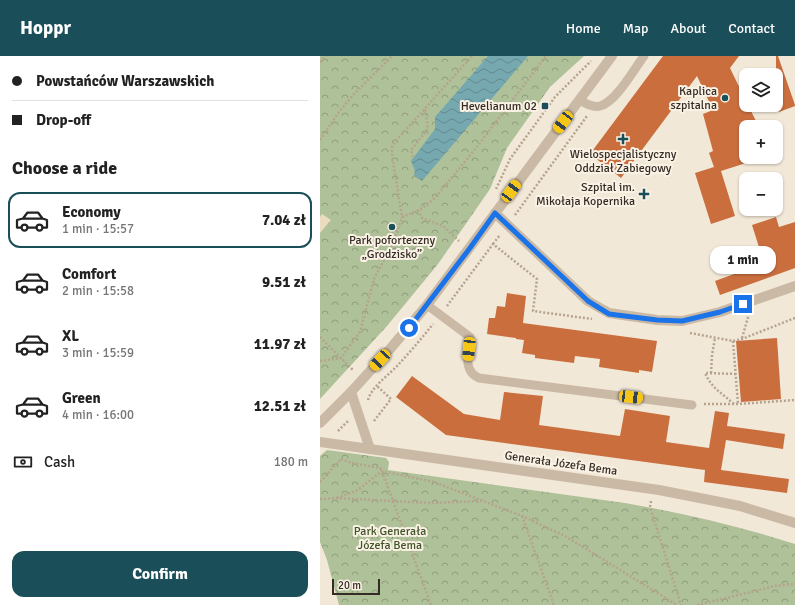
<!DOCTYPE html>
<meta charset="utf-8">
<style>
:root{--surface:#fff;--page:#f2f2f2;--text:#222;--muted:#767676;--line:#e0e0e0;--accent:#1a4e58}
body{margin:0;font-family:Signika,sans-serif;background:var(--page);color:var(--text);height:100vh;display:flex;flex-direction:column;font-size:15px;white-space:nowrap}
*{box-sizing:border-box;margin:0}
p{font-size:13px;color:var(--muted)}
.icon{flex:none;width:22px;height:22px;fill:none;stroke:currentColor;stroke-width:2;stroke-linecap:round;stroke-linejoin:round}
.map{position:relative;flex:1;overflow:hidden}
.sheet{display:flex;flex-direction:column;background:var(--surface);width:320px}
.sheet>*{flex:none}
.hud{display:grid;align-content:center;height:88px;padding:0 12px;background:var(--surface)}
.fabs{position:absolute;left:419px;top:12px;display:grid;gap:8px}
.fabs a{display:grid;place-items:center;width:44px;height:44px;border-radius:8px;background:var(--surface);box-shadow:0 1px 3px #0004;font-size:20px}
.scale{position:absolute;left:12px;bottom:10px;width:48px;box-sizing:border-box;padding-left:4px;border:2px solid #352c26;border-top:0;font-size:11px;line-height:14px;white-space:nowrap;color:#352c26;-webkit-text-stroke:3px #faf2e5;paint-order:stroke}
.end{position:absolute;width:18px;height:18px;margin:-9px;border:5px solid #1a73e8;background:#fff;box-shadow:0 0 0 2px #fff}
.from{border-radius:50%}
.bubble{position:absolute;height:28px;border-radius:12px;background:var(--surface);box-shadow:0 1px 3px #0004;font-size:13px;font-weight:700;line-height:28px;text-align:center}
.car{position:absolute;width:12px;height:24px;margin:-12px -6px;border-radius:5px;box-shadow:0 0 3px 1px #0007;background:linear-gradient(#f5c518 24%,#345 0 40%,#f5c518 0 76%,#345 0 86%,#f5c518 0)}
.hud b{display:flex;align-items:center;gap:14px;height:38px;font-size:15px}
.hud b+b{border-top:1px solid var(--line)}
.hud i{width:10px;height:10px;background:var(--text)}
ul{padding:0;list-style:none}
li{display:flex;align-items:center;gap:12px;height:56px;margin:0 8px 6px;padding:0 4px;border:2px solid transparent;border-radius:12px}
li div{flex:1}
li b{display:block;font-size:15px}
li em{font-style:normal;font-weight:700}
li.on{border-color:var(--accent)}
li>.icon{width:36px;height:36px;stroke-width:1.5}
h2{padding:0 12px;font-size:18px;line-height:48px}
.pay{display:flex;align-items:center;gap:10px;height:44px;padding:0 12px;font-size:15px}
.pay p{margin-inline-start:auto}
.action{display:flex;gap:8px;margin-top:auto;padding:8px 12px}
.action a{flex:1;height:46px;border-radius:12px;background:var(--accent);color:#fff;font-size:16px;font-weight:700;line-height:46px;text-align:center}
header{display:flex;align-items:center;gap:24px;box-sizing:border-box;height:56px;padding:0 20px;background:var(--accent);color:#fff}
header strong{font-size:19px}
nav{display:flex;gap:22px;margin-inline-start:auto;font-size:14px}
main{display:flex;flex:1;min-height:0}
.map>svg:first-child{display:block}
.forest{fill:url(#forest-crowns)}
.plaza{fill:#ebdbbf}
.water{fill:url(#water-waves)}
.building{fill:#ca6e3e}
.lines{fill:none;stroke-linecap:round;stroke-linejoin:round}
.path{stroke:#b6a38e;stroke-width:2.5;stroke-dasharray:2 2;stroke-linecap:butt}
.service{stroke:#cab9a4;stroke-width:9}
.minor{stroke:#cab9a4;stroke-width:10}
.tertiary{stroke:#cab9a4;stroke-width:10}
.route{stroke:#1a73e8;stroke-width:5}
.poi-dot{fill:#1a4e58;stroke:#faf2e5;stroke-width:1.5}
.labels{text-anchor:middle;stroke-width:4;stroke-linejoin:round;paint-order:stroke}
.poi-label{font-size:12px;fill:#352c26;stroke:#faf2e5;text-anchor:end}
.street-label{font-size:12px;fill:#352c26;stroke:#faf2e5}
.park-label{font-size:12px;fill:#405429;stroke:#faf2e5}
</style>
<header>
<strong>Hoppr</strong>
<nav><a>Home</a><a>Map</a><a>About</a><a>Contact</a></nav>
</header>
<main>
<section class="sheet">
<div class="hud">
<b><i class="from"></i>Powstańców Warszawskich</b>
<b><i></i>Drop-off</b>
</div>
<h2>Choose a ride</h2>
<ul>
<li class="on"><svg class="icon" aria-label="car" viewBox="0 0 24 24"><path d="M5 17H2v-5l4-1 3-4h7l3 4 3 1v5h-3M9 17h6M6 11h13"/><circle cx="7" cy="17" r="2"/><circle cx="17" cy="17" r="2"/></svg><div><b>Economy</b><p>1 min · 15:57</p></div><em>7.04 zł</em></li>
<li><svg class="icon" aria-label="car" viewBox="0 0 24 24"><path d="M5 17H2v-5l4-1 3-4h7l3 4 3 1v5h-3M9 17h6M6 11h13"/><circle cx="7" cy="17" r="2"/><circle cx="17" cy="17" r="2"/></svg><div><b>Comfort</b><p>2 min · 15:58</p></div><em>9.51 zł</em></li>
<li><svg class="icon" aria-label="car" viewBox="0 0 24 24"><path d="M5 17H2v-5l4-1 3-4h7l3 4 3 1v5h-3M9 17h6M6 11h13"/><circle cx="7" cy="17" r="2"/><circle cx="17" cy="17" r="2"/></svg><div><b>XL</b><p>3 min · 15:59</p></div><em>11.97 zł</em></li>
<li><svg class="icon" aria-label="car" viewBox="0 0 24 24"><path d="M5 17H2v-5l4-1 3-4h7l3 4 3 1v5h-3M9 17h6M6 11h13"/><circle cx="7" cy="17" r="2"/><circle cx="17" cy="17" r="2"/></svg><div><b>Green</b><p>4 min · 16:00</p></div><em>12.51 zł</em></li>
</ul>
<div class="pay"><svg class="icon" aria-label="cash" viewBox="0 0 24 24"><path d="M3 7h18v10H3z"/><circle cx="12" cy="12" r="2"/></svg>Cash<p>180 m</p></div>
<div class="action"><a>Confirm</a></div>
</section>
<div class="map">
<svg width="475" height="549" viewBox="0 0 475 549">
<defs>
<pattern id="forest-crowns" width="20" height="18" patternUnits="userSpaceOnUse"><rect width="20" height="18" fill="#afc198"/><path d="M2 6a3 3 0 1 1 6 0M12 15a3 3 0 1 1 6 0" fill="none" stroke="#8f9d7c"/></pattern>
<pattern id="water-waves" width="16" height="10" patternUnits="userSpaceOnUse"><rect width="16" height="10" fill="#76a8b0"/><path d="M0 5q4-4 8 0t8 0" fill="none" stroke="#62898f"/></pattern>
</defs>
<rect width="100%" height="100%" fill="#f2e8d8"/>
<g class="forest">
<polygon points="0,0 264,0 230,31 187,92 170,133 118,208 67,270 0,343"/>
<path d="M 7,394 L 66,402 L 69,406 L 68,414 L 305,447 C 363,457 419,470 475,488 L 475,549 L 19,549 L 7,504 L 0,486 L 0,400 Z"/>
</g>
<polygon class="plaza" points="2,158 11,164 0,177 0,161"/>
<polygon class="water" points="168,0 208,0 102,125 97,121 96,122 94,119 95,115 91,105 115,73 115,61"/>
<g class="building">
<polygon points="343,0 419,0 410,12 426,45 426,49 428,49 439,71 426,71 426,107 401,115 415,160 391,168 375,117 394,111 389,97 393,95 383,58 393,54 377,20 301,122 270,98"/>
<polygon points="456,0 458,0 475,49 475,50 459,56 456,47"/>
<polygon points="456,161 459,171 475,166 475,212 400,239 395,225 444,207 432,169"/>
<polygon points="187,237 206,240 203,267 337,285 332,316 319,314 319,317 279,311 280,303 255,300 254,307 215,302 215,299 202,297 204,284 196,283 196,282 167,278 169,262 175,262 177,250 185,251"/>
<polygon points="457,282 461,343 421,346 416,285"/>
<polygon points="92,320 144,358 180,364 184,336 223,340 219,369 300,380 305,353 350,360 346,386 389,392 395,355 409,357 407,370 465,378 463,393 406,384 401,414 469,423 467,437 384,426 385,414 126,379 76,341"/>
</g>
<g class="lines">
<g class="path">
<polyline points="152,0 75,86 72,91 72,99 82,161 101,153 115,142 160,87 226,0"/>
<polyline points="0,6 6,0"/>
<polyline points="0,84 19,56 34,38 72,0"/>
<polyline points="93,101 91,94 108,73 105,52"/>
<polyline points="176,133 190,103 235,41 271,5"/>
<polyline points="98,154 102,162 123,170 139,185"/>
<polyline points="195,159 267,60"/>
<polyline points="173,188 180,179"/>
<polyline points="127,250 173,188 217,223 213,255 272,263"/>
<polyline points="370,277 413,285 422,283 475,262"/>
<polyline points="0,281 33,314"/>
<polyline points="422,282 429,258"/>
<polyline points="413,285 418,348"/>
<polyline points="0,305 21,302 40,276 54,223 74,185 82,161"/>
<polyline points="391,317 392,299 395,282"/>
<path d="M 48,344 C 52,330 68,320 78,309 C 90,296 102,282 113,268"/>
<polyline points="384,348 418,348 475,344"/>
<path d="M 414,348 C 402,337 392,333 385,317 L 416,318"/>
<polyline points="54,365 71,343 57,330"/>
<polyline points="18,375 28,365"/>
<polyline points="21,403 32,407 60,412 62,415 111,549"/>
<polyline points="0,426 21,403"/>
<polyline points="17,442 38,434 62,415 114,426 202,460 245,480 357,549"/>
<polyline points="0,443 17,442 110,447 161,445"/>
<polyline points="331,445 330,451 361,549"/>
<polyline points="202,460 234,549"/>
<polyline points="377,549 455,530 475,528"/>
</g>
<g class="service">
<path d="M 260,44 C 266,48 273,52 280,50 C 296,46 314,13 324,0"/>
<path d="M 107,249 L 150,281 C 149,296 142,315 159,322 L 372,349"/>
</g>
<g class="minor">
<polyline points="175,157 268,245 289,257 337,264 362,265 400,256 475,230"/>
<polyline points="0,386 339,434 420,450 475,467"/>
</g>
<g class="tertiary">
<polyline points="31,336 50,393"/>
<polyline points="0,367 31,336 70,293 107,249 292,0"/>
</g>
</g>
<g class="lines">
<polyline class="route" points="89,272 150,192 175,157 268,245 289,258 337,264 362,265 400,256 423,248"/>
</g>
<g class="poi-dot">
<circle cx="405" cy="42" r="4"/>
<rect x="221" y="46" width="8" height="8" rx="2"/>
<path d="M301 77h4v4h4v4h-4v4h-4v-4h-4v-4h4z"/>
<path d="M322 132h4v4h4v4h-4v4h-4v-4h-4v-4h4z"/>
<circle cx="72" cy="171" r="4"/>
</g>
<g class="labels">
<g class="poi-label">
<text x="397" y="39">Kaplica<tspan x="397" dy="14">szpitalna</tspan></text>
<text x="217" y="54">Hevelianum 02</text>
<text x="303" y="102" text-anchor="middle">Wielospecjalistyczny<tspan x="303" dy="14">Oddział Zabiegowy</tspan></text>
<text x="315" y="135">Szpital im.<tspan x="315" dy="14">Mikołaja Kopernika</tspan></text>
<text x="72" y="188" text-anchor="middle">Park poforteczny<tspan x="72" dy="14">„Grodzisko”</tspan></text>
</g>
<g class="street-label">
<text transform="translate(241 407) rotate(8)" y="4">Generała Józefa Bema</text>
</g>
<g class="park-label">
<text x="70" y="479">Park Generała<tspan x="70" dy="14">Józefa Bema</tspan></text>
</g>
</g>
</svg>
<div class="fabs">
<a><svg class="icon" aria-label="layers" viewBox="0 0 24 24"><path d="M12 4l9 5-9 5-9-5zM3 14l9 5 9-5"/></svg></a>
<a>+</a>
<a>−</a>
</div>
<div class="scale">20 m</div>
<i class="end from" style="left:89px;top:272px"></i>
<i class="end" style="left:423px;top:248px"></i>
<div class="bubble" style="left:390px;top:190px;width:66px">1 min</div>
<i class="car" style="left:243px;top:66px;rotate:217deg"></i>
<i class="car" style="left:191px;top:135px;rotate:36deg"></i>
<i class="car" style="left:149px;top:293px;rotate:186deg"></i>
<i class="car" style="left:60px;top:304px;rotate:223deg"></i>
<i class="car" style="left:311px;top:341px;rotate:97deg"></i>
</div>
</main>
